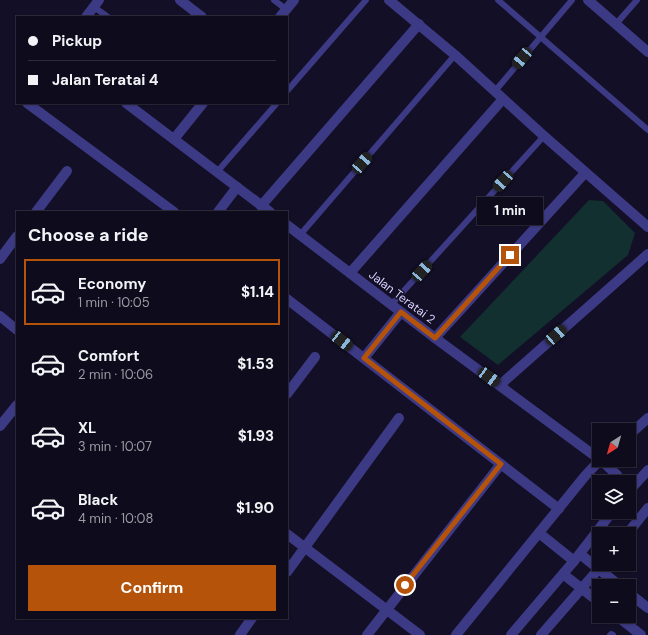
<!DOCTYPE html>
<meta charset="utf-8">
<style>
:root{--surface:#0e0b1c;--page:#1c1929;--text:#f1f3f6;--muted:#9b9ba3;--line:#2e2b3b;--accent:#b45309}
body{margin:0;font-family:"DM Sans",sans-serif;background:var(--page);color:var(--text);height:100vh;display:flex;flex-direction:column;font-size:15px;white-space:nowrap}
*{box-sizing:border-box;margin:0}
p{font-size:13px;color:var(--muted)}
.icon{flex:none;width:22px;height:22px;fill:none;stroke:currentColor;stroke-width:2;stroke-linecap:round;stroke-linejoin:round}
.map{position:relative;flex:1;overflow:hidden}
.sheet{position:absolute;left:16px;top:211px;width:272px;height:408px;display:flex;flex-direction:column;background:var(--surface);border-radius:0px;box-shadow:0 1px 3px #0004,0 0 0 1px var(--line)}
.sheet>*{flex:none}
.hud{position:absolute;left:16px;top:16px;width:272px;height:88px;border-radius:0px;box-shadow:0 1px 3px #0004,0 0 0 1px var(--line);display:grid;align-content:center;height:88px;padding:0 12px;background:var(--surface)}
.needle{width:26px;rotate:217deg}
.tools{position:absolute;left:592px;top:423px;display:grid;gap:8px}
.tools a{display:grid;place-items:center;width:44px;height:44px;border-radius:0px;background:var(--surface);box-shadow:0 1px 3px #0004,0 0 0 1px var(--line);font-size:20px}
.end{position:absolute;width:18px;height:18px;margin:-9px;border:5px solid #b45309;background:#fff;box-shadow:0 0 0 2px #fff}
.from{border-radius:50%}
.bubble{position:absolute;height:28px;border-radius:0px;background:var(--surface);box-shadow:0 1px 3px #0004,0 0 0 1px var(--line);font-size:13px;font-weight:700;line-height:28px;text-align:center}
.car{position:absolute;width:12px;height:24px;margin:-12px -6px;border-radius:5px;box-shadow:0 0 3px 1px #0007;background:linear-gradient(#222 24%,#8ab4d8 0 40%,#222 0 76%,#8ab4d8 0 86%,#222 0)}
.hud b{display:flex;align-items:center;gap:14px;height:38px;font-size:15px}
.hud b+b{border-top:1px solid var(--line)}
.hud i{width:10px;height:10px;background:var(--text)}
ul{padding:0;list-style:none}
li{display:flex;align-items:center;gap:12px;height:66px;margin:0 8px 6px;padding:0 4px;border:2px solid transparent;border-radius:0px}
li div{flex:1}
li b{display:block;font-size:15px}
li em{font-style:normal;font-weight:700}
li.on{border-color:var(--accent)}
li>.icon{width:36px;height:36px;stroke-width:1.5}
h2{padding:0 12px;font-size:18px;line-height:48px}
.cta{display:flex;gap:8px;margin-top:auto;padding:8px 12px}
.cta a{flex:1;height:46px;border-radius:0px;background:var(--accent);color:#fff;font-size:16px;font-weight:700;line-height:46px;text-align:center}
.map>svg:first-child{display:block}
.green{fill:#12302f}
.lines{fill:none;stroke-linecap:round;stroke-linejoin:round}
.service{stroke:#3d3a85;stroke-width:6}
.minor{stroke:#3d3a85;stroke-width:10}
.tertiary{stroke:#3d3a85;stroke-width:10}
.route{stroke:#b45309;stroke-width:5}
.labels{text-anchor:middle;stroke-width:3;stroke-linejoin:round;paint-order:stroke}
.street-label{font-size:12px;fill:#d9d4ff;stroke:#130f26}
</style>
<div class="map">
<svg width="648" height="635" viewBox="0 0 648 635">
<rect width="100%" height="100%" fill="#130f26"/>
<polygon class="green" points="589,200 603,201 635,233 628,255 498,365 460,337"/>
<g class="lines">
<g class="service">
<polyline points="274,0 287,10"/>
<polyline points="498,0 648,130"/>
<polyline points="94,7 108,17"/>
<polyline points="616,24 637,0"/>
<polyline points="287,91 366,0"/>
<polyline points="495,91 572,0"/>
<polyline points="217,172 277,103"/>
<polyline points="300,235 455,55"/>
<polyline points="391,305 544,136"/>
<polyline points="610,635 611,634 613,635"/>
</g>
<g class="minor">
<polyline points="180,0 202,17"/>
<polyline points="389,0 455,55 544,136 648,227"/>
<polyline points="588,0 648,52"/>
<polyline points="86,17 99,0"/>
<polyline points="280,17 294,0"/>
<polyline points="27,103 174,212"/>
<polyline points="126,103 270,212"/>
<polyline points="174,139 203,103"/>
<polyline points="261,206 419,24"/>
<polyline points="36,212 67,171"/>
<polyline points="218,212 237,187"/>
<polyline points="287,225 435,338 599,459"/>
<polyline points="0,259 17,236"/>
<polyline points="350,273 503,99"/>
<polyline points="287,299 559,509"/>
<polyline points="0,316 17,330"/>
<polyline points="435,338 585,173"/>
<polyline points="364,358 401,312"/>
<polyline points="500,385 648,254"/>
<polyline points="287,394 315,357"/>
<polyline points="0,426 17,405"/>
<polyline points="629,435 648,418"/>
<polyline points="539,533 574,561"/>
<polyline points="287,534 420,635"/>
<polyline points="287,572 399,418"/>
<polyline points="240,635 252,618"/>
<polyline points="367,635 501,464"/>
<polyline points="456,635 585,476 600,460"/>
</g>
<g class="tertiary">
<polyline points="601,460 617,475 620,482"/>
<polyline points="629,491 648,470"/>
<polyline points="627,534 648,508"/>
<polyline points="580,554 620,586"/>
<polyline points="563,574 599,602"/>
<polyline points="629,593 648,608"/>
<polyline points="617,616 641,635"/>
<polyline points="511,635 574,561 612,512"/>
<polyline points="541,635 603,564"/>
</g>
</g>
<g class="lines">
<polyline class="route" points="405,585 501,464 364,358 401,312 435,338 510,255"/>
</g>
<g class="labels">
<g class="street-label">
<text transform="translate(402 297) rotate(37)" y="4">Jalan Teratai 2</text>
</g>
</g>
</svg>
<div class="tools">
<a><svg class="needle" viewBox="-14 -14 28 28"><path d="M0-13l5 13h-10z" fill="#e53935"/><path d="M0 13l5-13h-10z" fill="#9b9ba3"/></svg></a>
<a><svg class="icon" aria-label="layers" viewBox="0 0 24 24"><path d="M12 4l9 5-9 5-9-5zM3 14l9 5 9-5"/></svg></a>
<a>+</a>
<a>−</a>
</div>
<i class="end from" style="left:405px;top:585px"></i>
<i class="end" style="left:510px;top:255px"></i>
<div class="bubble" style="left:477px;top:197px;width:66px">1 min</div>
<i class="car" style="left:522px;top:58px;rotate:220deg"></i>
<i class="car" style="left:362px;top:163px;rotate:41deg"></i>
<i class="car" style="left:503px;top:181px;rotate:222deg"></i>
<i class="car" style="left:422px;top:271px;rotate:42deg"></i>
<i class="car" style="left:556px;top:335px;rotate:49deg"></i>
<i class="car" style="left:342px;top:341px;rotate:128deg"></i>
<i class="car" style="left:489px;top:377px;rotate:126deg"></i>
<div class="hud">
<b><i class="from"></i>Pickup</b>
<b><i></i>Jalan Teratai 4</b>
</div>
<section class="sheet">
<h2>Choose a ride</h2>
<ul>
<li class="on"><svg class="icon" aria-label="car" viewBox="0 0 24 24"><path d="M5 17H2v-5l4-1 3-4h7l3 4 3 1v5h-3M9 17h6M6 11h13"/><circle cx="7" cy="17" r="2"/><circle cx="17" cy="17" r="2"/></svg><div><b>Economy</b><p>1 min · 10:05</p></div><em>$1.14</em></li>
<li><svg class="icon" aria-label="car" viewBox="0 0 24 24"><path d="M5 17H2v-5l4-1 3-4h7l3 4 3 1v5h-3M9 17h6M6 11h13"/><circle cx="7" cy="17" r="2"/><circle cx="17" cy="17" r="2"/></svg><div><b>Comfort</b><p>2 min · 10:06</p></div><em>$1.53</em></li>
<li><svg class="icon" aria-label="car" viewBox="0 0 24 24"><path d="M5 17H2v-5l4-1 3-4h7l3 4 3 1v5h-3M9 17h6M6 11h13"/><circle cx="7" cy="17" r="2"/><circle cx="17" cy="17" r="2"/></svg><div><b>XL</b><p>3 min · 10:07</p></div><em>$1.93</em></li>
<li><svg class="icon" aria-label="car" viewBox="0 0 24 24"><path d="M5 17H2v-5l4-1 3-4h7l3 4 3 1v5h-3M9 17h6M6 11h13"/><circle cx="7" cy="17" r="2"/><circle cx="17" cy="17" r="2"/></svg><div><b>Black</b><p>4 min · 10:08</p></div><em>$1.90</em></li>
</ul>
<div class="cta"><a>Confirm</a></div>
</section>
</div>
